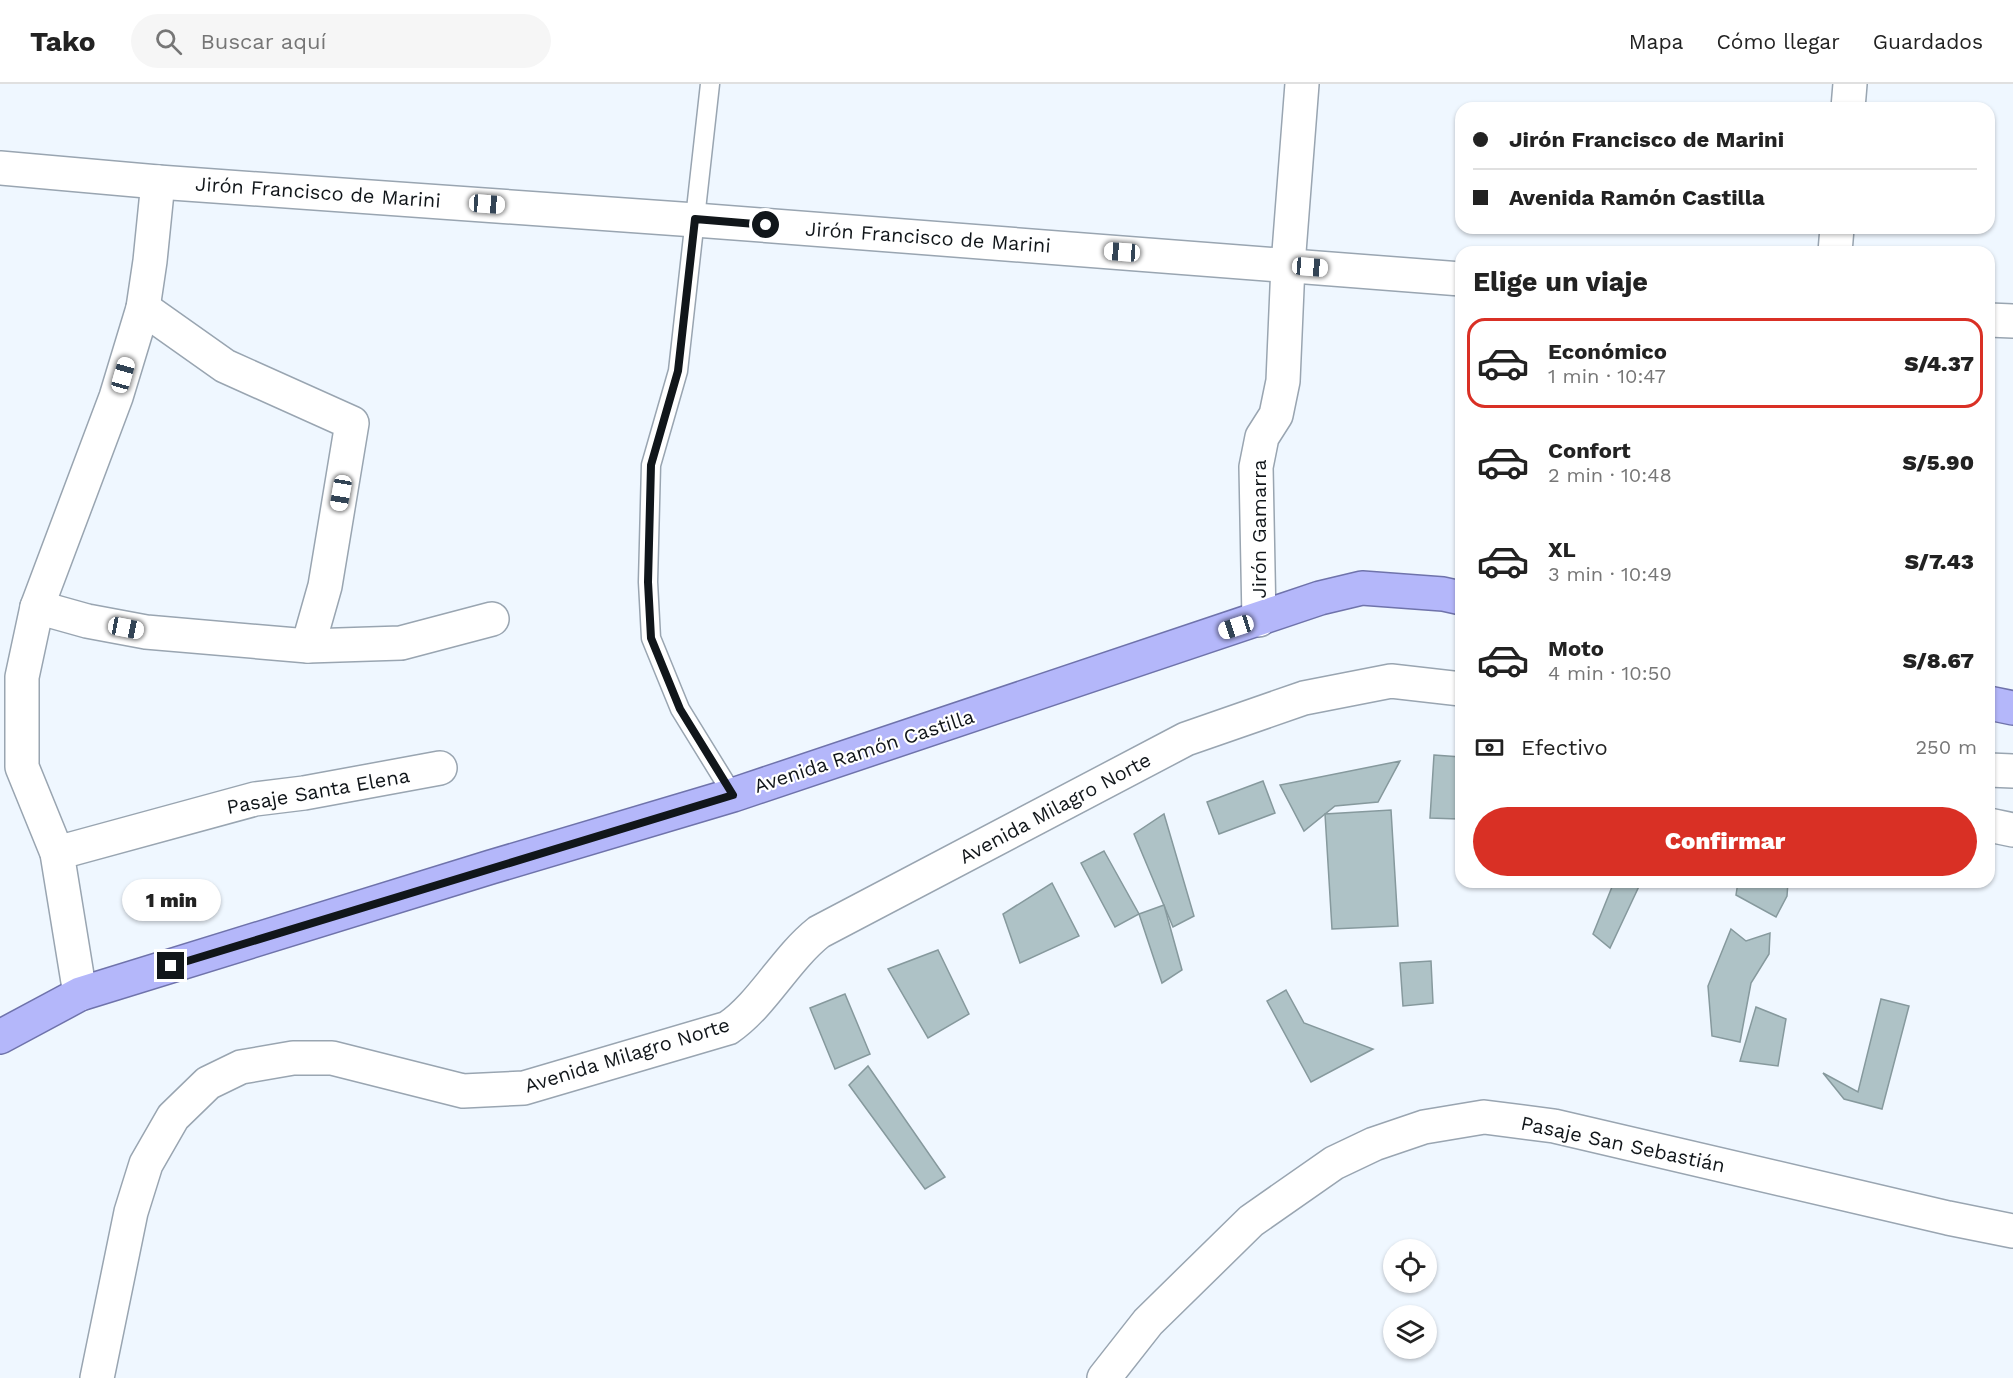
<!DOCTYPE html>
<html lang="es">
<meta charset="utf-8">
<style>
:root{--surface:#fff;--page:#f6f6f6;--text:#222;--muted:#767676;--line:#e0e0e0;--accent:#d93025}
body{margin:0;font-family:"Work Sans",sans-serif;background:var(--page);color:var(--text);height:100vh;display:flex;flex-direction:column;font-size:22px;white-space:nowrap}
*{box-sizing:border-box;margin:0}
p{font-size:20px;color:var(--muted)}
.icon{flex:none;width:33px;height:33px;fill:none;stroke:currentColor;stroke-width:2;stroke-linecap:round;stroke-linejoin:round}
.map{position:relative;flex:1;overflow:hidden}
.drawer{position:absolute;left:1455px;top:162px;width:540px;height:642px;display:flex;flex-direction:column;background:var(--surface);border-radius:18px;box-shadow:0 2px 4px #0004}
.drawer>*{flex:none}
.hud{position:absolute;left:1455px;top:18px;width:540px;height:132px;border-radius:18px;box-shadow:0 2px 4px #0004;display:grid;align-content:center;height:132px;padding:0 18px;background:var(--surface)}
.tools{position:absolute;left:1383px;top:1155px;display:grid;gap:12px}
.tools a{display:grid;place-items:center;width:54px;height:54px;border-radius:50%;background:var(--surface);box-shadow:0 2px 4px #0004;font-size:30px}
.end{position:absolute;width:27px;height:27px;margin:-14px;border:8px solid #11161a;background:#fff;box-shadow:0 0 0 3px #fff}
.from{border-radius:50%}
.bubble{position:absolute;height:42px;border-radius:21px;background:var(--surface);box-shadow:0 2px 4px #0004;font-size:20px;font-weight:800;line-height:42px;text-align:center}
.car{position:absolute;width:18px;height:36px;margin:-18px -9px;border-radius:8px;box-shadow:0 0 4px 2px #0007;background:linear-gradient(#fff 24%,#345 0 40%,#fff 0 76%,#345 0 86%,#fff 0)}
.hud b{display:flex;align-items:center;gap:21px;height:57px;font-size:22px}
.hud b+b{border-top:2px solid var(--line)}
.hud i{width:15px;height:15px;background:var(--text)}
ul{padding:0;list-style:none}
li{display:flex;align-items:center;gap:18px;height:90px;margin:0 12px 9px;padding:0 6px;border:3px solid transparent;border-radius:18px}
li div{flex:1}
li b{display:block;font-size:22px}
li em{font-style:normal;font-weight:800}
li.current{border-color:var(--accent)}
li>.icon{width:54px;height:54px;stroke-width:1.5}
h2{padding:0 18px;font-size:27px;line-height:72px}
.pay{display:flex;align-items:center;gap:15px;height:66px;padding:0 18px;font-size:22px}
.pay p{margin-inline-start:auto}
.primary-button{display:flex;gap:12px;margin-top:auto;padding:12px 18px}
.primary-button a{flex:1;height:69px;border-radius:36px;background:var(--accent);color:#fff;font-size:24px;font-weight:800;line-height:69px;text-align:center}
header{display:flex;align-items:center;gap:36px;box-sizing:border-box;height:84px;padding:0 30px;background:var(--surface);border-bottom:2px solid var(--line)}
header strong{font-size:28px}
nav{display:flex;gap:33px;margin-inline-start:auto;font-size:21px}
.search{width:420px;height:54px;background:var(--page);display:flex;align-items:center;gap:15px;box-sizing:border-box;padding:0 21px;border-radius:33px;color:var(--muted);font-size:22px}
.map>svg:first-child{display:block}
.building{fill:#aec2c6;stroke:#86999d;stroke-width:1.5}
.lines{fill:none;stroke-linecap:round;stroke-linejoin:round}
.service-casing{stroke:#99a5b1;stroke-width:21}
.minor-casing{stroke:#99a5b1;stroke-width:36}
.trunk-casing{stroke:#6f73ab;stroke-width:36}
.service{stroke:#fff;stroke-width:18}
.minor{stroke:#fff;stroke-width:33}
.trunk{stroke:#b4b7fa;stroke-width:33}
.route{stroke:#11161a;stroke-width:8}
.labels{text-anchor:middle;stroke-width:4.5;stroke-linejoin:round;paint-order:stroke}
.street-label{font-size:20px;fill:#11161a;stroke:#fff}
</style>
<header>
<strong>Tako</strong>
<div class="search"><svg class="icon" aria-label="search" viewBox="0 0 24 24"><circle cx="10" cy="10" r="6"/><path d="M15 15l6 6"/></svg>Buscar aquí</div>
<nav><a>Mapa</a><a>Cómo llegar</a><a>Guardados</a></nav>
</header>
<div class="map">
<svg width="2013" height="1294" viewBox="0 0 2013 1294">
<rect width="100%" height="100%" fill="#eff7ff"/>
<g class="building">
<polygon points="1434,671 1461,673 1458,735 1430,734"/>
<polygon points="1400,677 1378,718 1335,722 1304,747 1280,701"/>
<polygon points="1263,697 1275,729 1219,750 1207,718"/>
<polygon points="1391,726 1398,842 1332,845 1325,730"/>
<polygon points="1164,730 1194,832 1173,843 1134,750"/>
<polygon points="1104,767 1139,830 1115,843 1081,779"/>
<polygon points="1614,798 1641,798 1610,864 1593,850"/>
<polygon points="1738,798 1788,798 1787,812 1776,833 1736,811"/>
<polygon points="1052,799 1079,852 1020,879 1003,830"/>
<polygon points="1164,821 1182,886 1162,899 1139,830"/>
<polygon points="1731,845 1746,857 1770,849 1769,870 1751,899 1740,958 1712,952 1708,902"/>
<polygon points="938,866 969,930 928,954 888,885"/>
<polygon points="1431,877 1433,919 1403,922 1400,879"/>
<polygon points="1286,906 1304,939 1373,965 1311,998 1267,917"/>
<polygon points="845,910 870,970 835,985 810,924"/>
<polygon points="1881,915 1909,922 1882,1025 1844,1015 1823,989 1858,1008"/>
<polygon points="1756,923 1786,935 1778,982 1740,977"/>
<polygon points="868,982 945,1093 925,1105 849,1001"/>
</g>
<g class="lines">
<g class="service-casing">
<polyline id="service" points="710,0 678,287 651,381 648,498 651,554 680,625 733,711"/>
</g>
<g class="minor-casing">
<g id="minor">
<polyline points="1848,24 1850,0"/>
<polyline points="0,84 158,98 695,136 1461,195"/>
<polyline points="1835,168 1837,144"/>
<polyline points="1989,236 2013,237"/>
<polyline points="37,523 87,537 146,548 308,562 325,502 352,339 225,282 143,224"/>
<polyline points="1259,536 1256,383 1262,353 1276,331 1283,297 1288,181 1302,0"/>
<polyline points="308,562 401,559 492,535"/>
<polyline points="1989,686 2013,687"/>
<polyline points="1989,741 2013,746"/>
<polyline points="57,769 255,715 304,709 440,684"/>
<polyline points="80,910 57,769 22,683 22,593 37,523 116,313 143,224 150,177 158,98"/>
<path d="M 97,1294 L 131,1128 L 146,1080 L 173,1033 L 208,999 L 241,983 L 293,974 L 332,974 L 463,1007 L 524,1004 L 728,944 C 762,921 785,875 819,848 L 1186,655 L 1304,614 L 1391,597 L 1461,605"/>
<polyline points="1104,1294 1148,1238 1251,1137 1334,1079 1374,1060 1424,1043 1484,1033 1554,1042 1948,1134 2013,1147"/>
</g>
</g>
<g class="trunk-casing">
<g id="trunk">
<polyline points="1989,619 2013,624"/>
<polyline points="0,953 80,910 491,783 733,711 1320,514 1362,504 1443,510 1461,514"/>
</g>
</g>
<use href="#service" class="service"/>
<use href="#minor" class="minor"/>
<use href="#trunk" class="trunk"/>
</g>
<g class="lines">
<polyline class="route" points="171,882 733,711 680,625 651,554 648,498 651,381 678,287 695,135 766,141"/>
</g>
<g class="labels">
<g class="street-label">
<text transform="translate(318 108) rotate(4)" y="7">Jirón Francisco de Marini</text>
<text transform="translate(928 153) rotate(4)" y="7">Jirón Francisco de Marini</text>
<text transform="translate(1259 445) rotate(-90)" y="7">Jirón Gamarra</text>
<text transform="translate(864 667) rotate(-18)" y="7">Avenida Ramón Castilla</text>
<text transform="translate(318 707) rotate(-10)" y="7">Pasaje Santa Elena</text>
<text transform="translate(1055 724) rotate(-28)" y="7">Avenida Milagro Norte</text>
<text transform="translate(627 971) rotate(-17)" y="7">Avenida Milagro Norte</text>
<text transform="translate(1623 1060) rotate(12)" y="7">Pasaje San Sebastián</text>
</g>
</g>
</svg>
<div class="tools">
<a><svg class="icon" aria-label="locate" viewBox="0 0 24 24"><circle cx="12" cy="12" r="6"/><path d="M12 2v4M12 18v4M2 12h4M18 12h4"/></svg></a>
<a><svg class="icon" aria-label="layers" viewBox="0 0 24 24"><path d="M12 4l9 5-9 5-9-5zM3 14l9 5 9-5"/></svg></a>
</div>
<i class="end from" style="left:766px;top:141px"></i>
<i class="end" style="left:171px;top:882px"></i>
<div class="bubble" style="left:122px;top:795px;width:99px">1 min</div>
<i class="car" style="left:487px;top:120px;rotate:94deg"></i>
<i class="car" style="left:1122px;top:168px;rotate:274deg"></i>
<i class="car" style="left:1310px;top:183px;rotate:95deg"></i>
<i class="car" style="left:123px;top:291px;rotate:16deg"></i>
<i class="car" style="left:341px;top:409px;rotate:190deg"></i>
<i class="car" style="left:1236px;top:543px;rotate:252deg"></i>
<i class="car" style="left:126px;top:544px;rotate:101deg"></i>
<div class="hud">
<b><i class="from"></i>Jirón Francisco de Marini</b>
<b><i></i>Avenida Ramón Castilla</b>
</div>
<section class="drawer">
<h2>Elige un viaje</h2>
<ul>
<li class="current"><svg class="icon" aria-label="car" viewBox="0 0 24 24"><path d="M5 17H2v-5l4-1 3-4h7l3 4 3 1v5h-3M9 17h6M6 11h13"/><circle cx="7" cy="17" r="2"/><circle cx="17" cy="17" r="2"/></svg><div><b>Económico</b><p>1 min · 10:47</p></div><em>S/4.37</em></li>
<li><svg class="icon" aria-label="car" viewBox="0 0 24 24"><path d="M5 17H2v-5l4-1 3-4h7l3 4 3 1v5h-3M9 17h6M6 11h13"/><circle cx="7" cy="17" r="2"/><circle cx="17" cy="17" r="2"/></svg><div><b>Confort</b><p>2 min · 10:48</p></div><em>S/5.90</em></li>
<li><svg class="icon" aria-label="car" viewBox="0 0 24 24"><path d="M5 17H2v-5l4-1 3-4h7l3 4 3 1v5h-3M9 17h6M6 11h13"/><circle cx="7" cy="17" r="2"/><circle cx="17" cy="17" r="2"/></svg><div><b>XL</b><p>3 min · 10:49</p></div><em>S/7.43</em></li>
<li><svg class="icon" aria-label="car" viewBox="0 0 24 24"><path d="M5 17H2v-5l4-1 3-4h7l3 4 3 1v5h-3M9 17h6M6 11h13"/><circle cx="7" cy="17" r="2"/><circle cx="17" cy="17" r="2"/></svg><div><b>Moto</b><p>4 min · 10:50</p></div><em>S/8.67</em></li>
</ul>
<div class="pay"><svg class="icon" aria-label="cash" viewBox="0 0 24 24"><path d="M3 7h18v10H3z"/><circle cx="12" cy="12" r="2"/></svg>Efectivo<p>250 m</p></div>
<div class="primary-button"><a>Confirmar</a></div>
</section>
</div>
